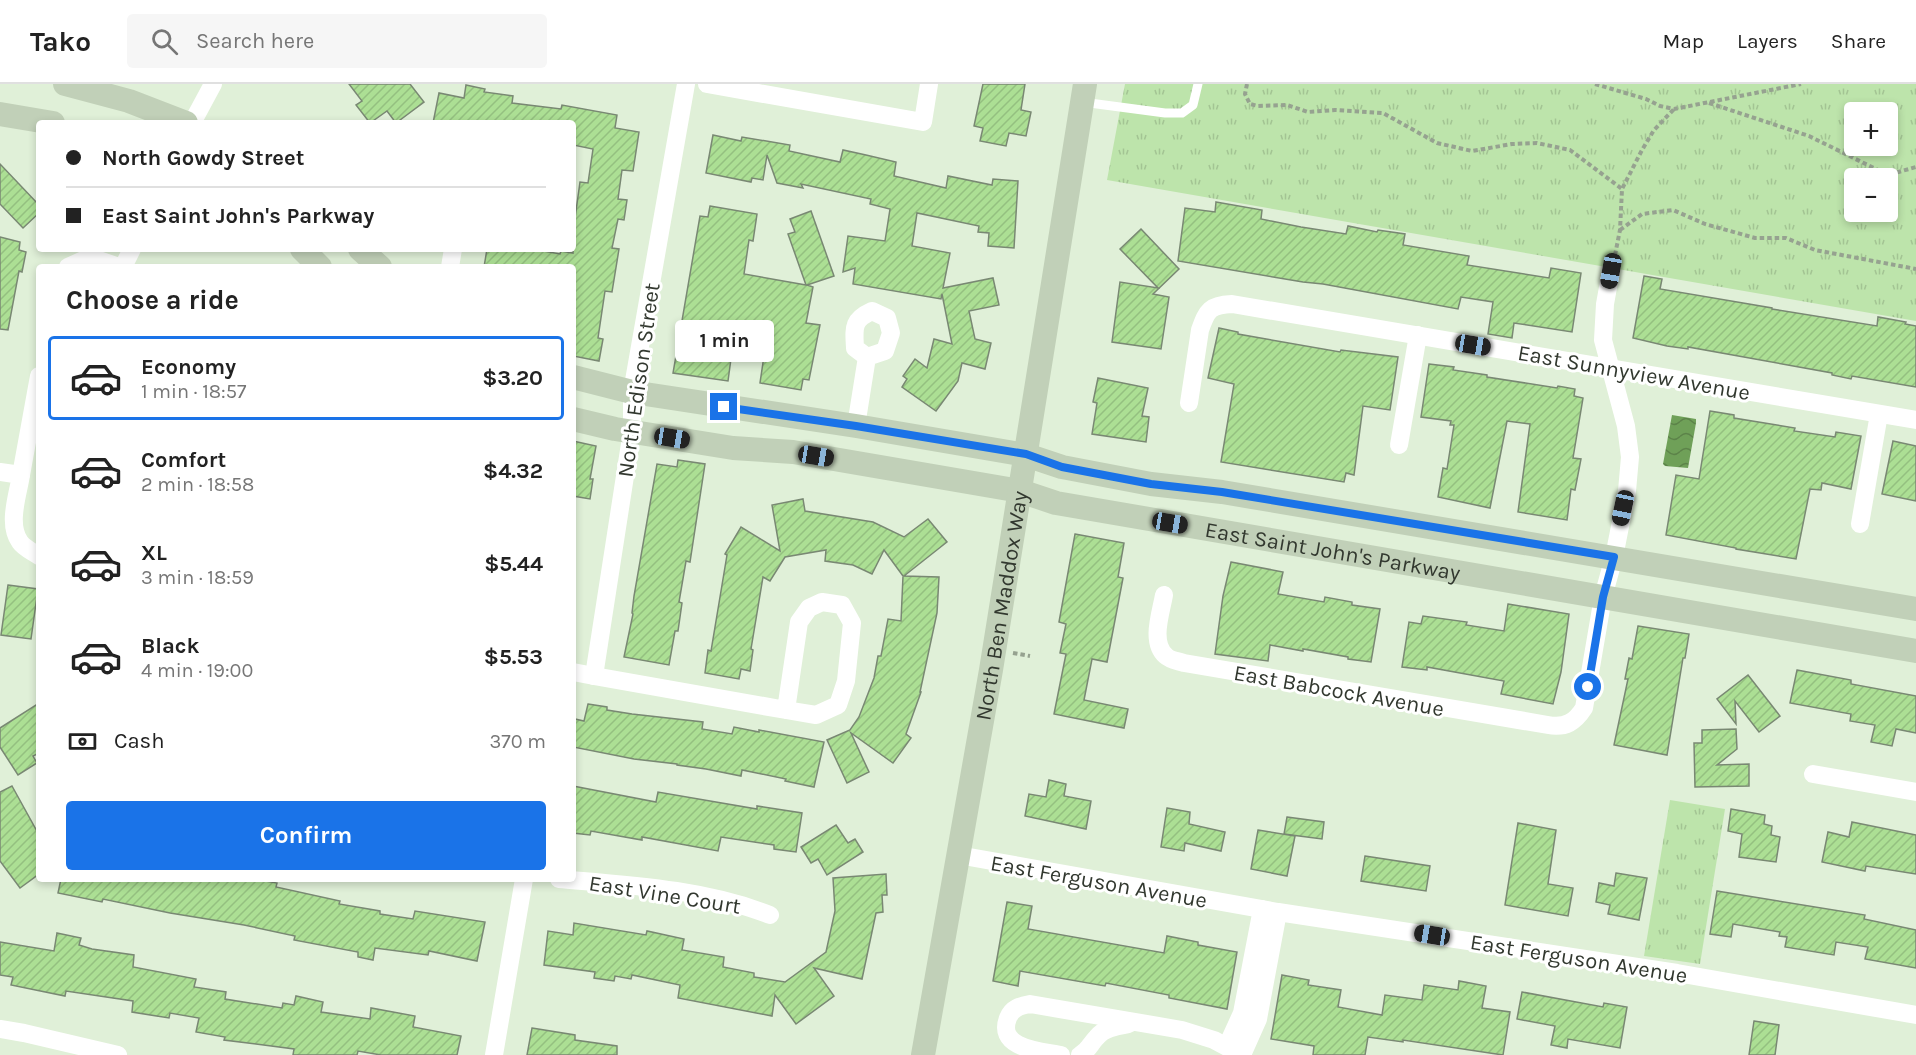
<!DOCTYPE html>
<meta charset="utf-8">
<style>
:root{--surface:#fff;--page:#f6f6f6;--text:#222;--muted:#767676;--line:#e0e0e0;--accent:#1a73e8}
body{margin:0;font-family:Karla,sans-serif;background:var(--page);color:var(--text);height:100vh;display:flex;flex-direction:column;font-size:22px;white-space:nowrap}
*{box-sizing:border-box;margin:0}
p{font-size:20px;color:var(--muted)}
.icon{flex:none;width:33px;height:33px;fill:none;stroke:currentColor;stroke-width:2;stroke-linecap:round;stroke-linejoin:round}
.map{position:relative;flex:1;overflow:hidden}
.details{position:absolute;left:36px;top:180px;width:540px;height:618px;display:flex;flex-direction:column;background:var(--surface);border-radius:6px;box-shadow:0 3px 9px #0003}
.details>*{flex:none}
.hud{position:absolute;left:36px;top:36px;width:540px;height:132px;border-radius:6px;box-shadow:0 3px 9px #0003;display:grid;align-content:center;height:132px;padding:0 30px;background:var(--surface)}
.fabs{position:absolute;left:1844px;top:18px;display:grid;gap:12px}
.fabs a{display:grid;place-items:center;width:54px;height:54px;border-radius:6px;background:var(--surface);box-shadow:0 3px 9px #0003;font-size:30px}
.end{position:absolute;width:27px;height:27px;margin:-14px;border:8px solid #1a73e8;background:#fff;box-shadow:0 0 0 3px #fff}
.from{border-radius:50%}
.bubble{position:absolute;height:42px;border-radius:6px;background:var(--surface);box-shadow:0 3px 9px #0003;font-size:20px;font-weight:700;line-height:42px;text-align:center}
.car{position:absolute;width:18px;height:36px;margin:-18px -9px;border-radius:8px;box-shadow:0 0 4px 2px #0007;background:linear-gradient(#222 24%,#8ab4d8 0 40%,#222 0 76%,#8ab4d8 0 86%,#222 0)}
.hud b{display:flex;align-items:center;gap:21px;height:57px;font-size:22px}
.hud b+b{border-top:2px solid var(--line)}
.hud i{width:15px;height:15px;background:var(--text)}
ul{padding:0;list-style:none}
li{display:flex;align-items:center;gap:18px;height:84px;margin:0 12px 9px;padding:0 18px;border:3px solid transparent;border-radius:6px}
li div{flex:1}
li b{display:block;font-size:22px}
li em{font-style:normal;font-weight:700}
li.active{border-color:var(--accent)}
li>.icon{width:54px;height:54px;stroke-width:1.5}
h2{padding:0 30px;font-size:27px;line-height:72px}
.pay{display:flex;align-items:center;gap:15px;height:66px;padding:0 30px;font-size:22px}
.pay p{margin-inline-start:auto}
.cta{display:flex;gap:12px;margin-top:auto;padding:12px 30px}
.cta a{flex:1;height:69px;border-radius:6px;background:var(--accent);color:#fff;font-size:24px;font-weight:700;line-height:69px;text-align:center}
header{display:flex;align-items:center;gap:36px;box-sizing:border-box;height:84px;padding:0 30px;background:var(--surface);border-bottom:2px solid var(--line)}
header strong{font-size:28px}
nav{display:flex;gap:33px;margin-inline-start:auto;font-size:21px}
.search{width:420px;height:54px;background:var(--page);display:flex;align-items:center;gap:15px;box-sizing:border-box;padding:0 21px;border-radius:6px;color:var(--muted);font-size:22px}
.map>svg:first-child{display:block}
.grass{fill:url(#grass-tufts);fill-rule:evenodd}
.water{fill:url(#water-waves)}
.building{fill:url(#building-hatch);stroke:#798873;stroke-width:1.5}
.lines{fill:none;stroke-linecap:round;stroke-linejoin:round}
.path{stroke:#96a290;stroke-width:4;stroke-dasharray:4.5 3;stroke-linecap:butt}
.lane{stroke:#fff;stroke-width:9}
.street{stroke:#fff;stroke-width:18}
.secondary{stroke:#c1d0b8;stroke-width:24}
.route{stroke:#1a73e8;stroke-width:8}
.labels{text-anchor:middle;stroke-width:6;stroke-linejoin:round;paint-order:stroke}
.street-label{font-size:22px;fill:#32382f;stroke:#fff}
</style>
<header>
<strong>Tako</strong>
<div class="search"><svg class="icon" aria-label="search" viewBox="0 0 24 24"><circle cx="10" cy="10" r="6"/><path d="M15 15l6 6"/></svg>Search here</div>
<nav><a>Map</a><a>Layers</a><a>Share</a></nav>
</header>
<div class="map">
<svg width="1916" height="971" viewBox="0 0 1916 971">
<defs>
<pattern id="grass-tufts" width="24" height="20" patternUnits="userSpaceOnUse" patternTransform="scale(1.5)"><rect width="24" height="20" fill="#bde4ab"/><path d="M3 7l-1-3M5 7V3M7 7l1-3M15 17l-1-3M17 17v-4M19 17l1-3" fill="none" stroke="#a3c493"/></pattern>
<pattern id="water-waves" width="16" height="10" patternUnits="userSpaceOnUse" patternTransform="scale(1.5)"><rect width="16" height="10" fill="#6fa058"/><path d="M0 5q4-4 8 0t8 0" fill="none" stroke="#5c8349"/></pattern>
<pattern id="building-hatch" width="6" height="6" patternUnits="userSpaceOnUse" patternTransform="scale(1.5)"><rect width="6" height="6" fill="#acdf94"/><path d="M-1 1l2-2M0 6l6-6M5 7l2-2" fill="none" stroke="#94c080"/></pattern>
</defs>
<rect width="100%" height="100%" fill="#e0f0d8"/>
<g class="grass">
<path d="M 1125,0 L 1916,0 L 1916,237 L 1107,96 ZM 1854,28 L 1887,28 L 1887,62 L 1854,62 ZM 1854,94 L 1887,94 L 1887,128 L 1854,128 Z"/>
<polygon points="1670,716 1725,725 1700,880 1644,872"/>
</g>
<polygon class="water" points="1672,331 1696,335 1696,339 1688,384 1665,382 1663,380"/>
<g class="building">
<polygon points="349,0 410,0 424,18 396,39 387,27 370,39 356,21 362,17"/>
<polygon points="983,0 1025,0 1021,26 1031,28 1026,52 1009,49 1006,62 980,57 983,44 974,42"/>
<polygon points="466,1 485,5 484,8 513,12 512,19 561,25 562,21 617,31 615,44 639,48 633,87 622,86 618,115 627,116 624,136 618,135 612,164 619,165 612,208 605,207 598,254 603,255 599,277 573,272 573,183 484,183 487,165 532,165 560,170 561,167 573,169 573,134 575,134 580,98 588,99 593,65 573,61 573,39 433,39 439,9 464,14"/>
<polygon points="713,51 741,57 742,53 790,61 789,67 840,78 843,66 866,71 896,78 894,92 946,104 948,92 992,101 993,95 1018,97 1014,164 988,162 989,149 978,148 979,142 917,129 912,162 950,169 943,204 993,194 999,221 969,227 975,255 991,259 985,285 962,279 958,297 936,327 902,303 907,295 903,292 915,275 927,284 934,255 952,260 942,210 941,215 853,200 855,184 843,188 848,152 885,157 890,125 870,120 871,115 801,100 803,104 777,99 767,71 763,96 752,94 751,98 706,89"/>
<polygon points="0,80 39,121 39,129 23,144 0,120"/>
<polygon points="1216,118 1262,126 1261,135 1301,143 1346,150 1348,142 1377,148 1378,146 1405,150 1403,161 1469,172 1467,181 1549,194 1551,184 1581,189 1572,248 1514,239 1512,254 1488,250 1493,218 1461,213 1458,225 1323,200 1303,198 1178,177 1185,124 1215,128"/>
<polygon points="710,122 757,130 753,157 749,156 744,190 806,201 788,150 795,148 790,135 811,127 834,192 807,201 813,203 806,239 820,241 809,296 803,295 801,306 760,299 765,265 733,260 728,297 673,289 700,132 708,133"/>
<polygon points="1141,145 1179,185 1153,210 1169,213 1161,265 1112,258 1120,198 1158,204 1120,165"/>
<polygon points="0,153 20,158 19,166 26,168 22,188 19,187 8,246 0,245"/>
<polygon points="1644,192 1662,195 1660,205 1743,219 1772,224 1772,225 1877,242 1878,233 1906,238 1905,240 1916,242 1916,303 1852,292 1851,295 1832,291 1832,289 1688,263 1688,265 1667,262 1633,254"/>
<polygon points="1219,244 1238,248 1238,250 1340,268 1341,266 1398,273 1390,326 1363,322 1354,391 1346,389 1344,398 1221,378 1234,300 1208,294"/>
<polygon points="1429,280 1454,283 1453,286 1487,291 1487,293 1557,304 1558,302 1575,305 1574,312 1583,314 1573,374 1581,375 1575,406 1571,405 1567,436 1518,428 1530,340 1507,337 1490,424 1438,413 1443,384 1447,385 1454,341 1450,341 1451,337 1421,333"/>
<polygon points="1098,294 1148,304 1142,332 1149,333 1146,358 1092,350 1097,319 1093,318"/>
<polygon points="1710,327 1734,331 1734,334 1795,344 1794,347 1835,353 1836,348 1861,352 1851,405 1822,399 1821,406 1810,405 1796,475 1736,465 1736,464 1666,451 1676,391 1699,395"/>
<polygon points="573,357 596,362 590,395 593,395 590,415 573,412"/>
<polygon points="1893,357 1916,362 1916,417 1882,410"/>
<polygon points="678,376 705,380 690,478 686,477 679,518 682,519 678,547 675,547 669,581 624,573 633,530 632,529 634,512 657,380 677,383"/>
<polygon points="803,415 805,427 873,438 904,453 928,435 947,458 904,492 939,493 937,529 920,608 921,608 906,650 911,654 893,679 851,649 869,688 847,699 827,656 850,646 859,633 874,594 878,572 881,572 888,535 901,537 903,492 884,466 872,490 853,481 825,477 826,466 785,473 770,497 763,493 751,565 753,566 750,587 741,585 739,595 705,589 708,566 711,567 727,471 725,470 741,443 780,467 772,421"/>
<polygon points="1075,450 1124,459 1118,493 1123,494 1107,578 1092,575 1084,616 1128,625 1124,644 1054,630 1066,570 1060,569 1066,540 1059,538"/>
<polygon points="1231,478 1283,488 1278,510 1324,518 1325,513 1352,518 1352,521 1380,525 1371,578 1348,575 1348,573 1303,565 1303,567 1270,561 1268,577 1215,570 1223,512"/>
<polygon points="8,501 38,505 31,555 1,551"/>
<polygon points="1508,520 1569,530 1561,588 1553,620 1501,610 1504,597 1427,583 1427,586 1402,583 1409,538 1421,540 1423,532 1467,538 1466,541 1504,547"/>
<polygon points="1638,542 1689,550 1685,574 1683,574 1667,671 1614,661 1628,595 1625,595 1629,574 1632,575"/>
<polygon points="1797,586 1851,596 1851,600 1916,612 1916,649 1896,645 1892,662 1871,658 1875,641 1850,637 1851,630 1790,619"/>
<polygon points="1748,591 1780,632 1759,648 1735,617 1736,640 1717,615"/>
<polygon points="39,619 39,669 33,672 37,679 18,691 0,663 0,644"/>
<polygon points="588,620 607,623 607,626 632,630 703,638 702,645 732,650 734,643 759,648 759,646 824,658 814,703 785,697 786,695 742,686 741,692 706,685 677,681 677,680 634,675 573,663 575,635 584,637"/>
<polygon points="1736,645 1737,665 1717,681 1749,680 1749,702 1695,703 1694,659 1702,659 1702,646"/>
<polygon points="1049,696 1066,700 1064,712 1091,717 1086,745 1025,732 1029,710 1046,713"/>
<polygon points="12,702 39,751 39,790 20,804 0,777 0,708"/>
<polygon points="573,702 656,718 658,708 757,725 757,722 802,729 796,768 774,765 774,761 721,753 718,767 642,753 642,756 591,747 590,751 573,749"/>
<polygon points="1167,724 1190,728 1189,740 1225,748 1221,767 1185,759 1184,767 1161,763"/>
<polygon points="1731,725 1765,731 1764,740 1772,742 1771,751 1780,753 1776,778 1739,773 1742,750 1728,747"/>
<polygon points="1287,733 1324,738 1322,755 1284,750"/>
<polygon points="1852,738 1916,751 1916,790 1866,782 1865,787 1822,778 1828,748 1849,753"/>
<polygon points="1518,739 1556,746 1548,800 1573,804 1568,832 1505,821"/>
<polygon points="836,741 848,759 855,755 863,768 827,791 818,775 811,779 801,763"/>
<polygon points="1258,746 1295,752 1287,792 1251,785"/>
<polygon points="1365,772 1430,782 1426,807 1361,797"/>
<polygon points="1616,789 1647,794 1639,836 1608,830 1610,821 1596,818 1599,799 1614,802"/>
<polygon points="886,790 887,811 882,811 883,828 876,829 862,895 814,884 834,912 796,940 775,911 772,932 678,914 680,901 632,891 631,895 615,892 614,897 594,894 595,888 544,881 548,847 573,851 574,839 646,851 647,847 684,855 682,866 724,873 723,883 754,889 754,893 785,898 826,868 835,827 833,794"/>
<polygon points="61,795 254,795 277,799 276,803 340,817 339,820 380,827 380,830 413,835 415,827 485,838 477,877 429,867 428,871 375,864 373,876 358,873 358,868 294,856 295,852 244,841 170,829 103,815 102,818 58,809"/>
<polygon points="1717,807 1865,831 1864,835 1916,846 1916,884 1865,875 1868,863 1836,858 1834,871 1785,863 1787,853 1779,852 1780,848 1733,840 1731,853 1710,850"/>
<polygon points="1007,818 1032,822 1028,845 1164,869 1167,852 1198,858 1198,861 1237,868 1227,925 1169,914 1169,911 1106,899 1105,902 1020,887 1018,902 993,897"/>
<polygon points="57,849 81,854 79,861 92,865 134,871 133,883 196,895 194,903 226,908 225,915 282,924 283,919 294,921 296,912 323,918 321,928 370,935 371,924 415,932 413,943 461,952 457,971 381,971 358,967 357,971 293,971 294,965 224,956 225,953 196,948 199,934 170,929 169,934 132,928 133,917 66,907 65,912 11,901 13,893 0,891 0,858 54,867"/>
<polygon points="1282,891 1309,896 1308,901 1341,906 1338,923 1382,931 1385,911 1422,916 1424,901 1458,906 1459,897 1486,902 1482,924 1510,928 1503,971 1403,956 1403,958 1368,953 1365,971 1313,971 1314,962 1271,955"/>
<polygon points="1522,908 1603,923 1604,919 1627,923 1620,964 1568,955 1567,964 1551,961 1555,942 1517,935"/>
<polygon points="1754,937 1779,941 1775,971 1749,971"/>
<polygon points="532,944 575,951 575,956 617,962 617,971 527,971"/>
</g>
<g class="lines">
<g class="path">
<polyline points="1247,0 1245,10 1250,20 1258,22 1287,21 1308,28 1335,26 1383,29 1437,59 1472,67 1512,60 1537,59 1570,66 1622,105"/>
<polyline points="1595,0 1646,15 1660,22 1674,25 1801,0"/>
<polyline points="1709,19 1809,52 1888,91 1916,83"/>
<polyline points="1620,146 1642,130 1673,126 1705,140 1755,154 1786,154 1815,166 1916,185"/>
<polyline points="1615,171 1620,146 1622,105 1642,66 1654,46 1674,25"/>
<polyline points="1013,569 1030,572"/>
</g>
<polyline class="lane" points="1082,18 1165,29 1182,29 1193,21 1198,0"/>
<g class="street">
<polyline points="707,0 923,38 929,0"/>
<polyline points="192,39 213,0"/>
<polyline points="68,183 90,173 119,183"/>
<polyline points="123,183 132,165"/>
<polyline points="450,183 453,165"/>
<path d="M 1189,319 L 1200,246 C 1207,226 1210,221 1232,220 L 1916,336"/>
<path d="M 856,342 L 867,273 L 885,267 L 891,249 L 887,234 L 872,227 C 852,236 854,244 855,264 L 867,273"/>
<polyline points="1399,361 1418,251"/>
<path d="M 0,388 L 21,391 C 18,411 7,440 20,458 C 24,464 33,468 39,472"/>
<polyline points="21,391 39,292"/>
<polyline points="1860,440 1879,330"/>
<path d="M 1164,511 C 1161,529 1150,558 1166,572 C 1170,576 1178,577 1184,579 L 1548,641 C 1566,644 1575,638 1584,624 L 1603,513 L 1614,473 L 1627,407 L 1630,373 L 1626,342 L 1603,256 L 1605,220 L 1611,187"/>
<polyline points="573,588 594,592 786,626 816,631 838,621 846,597 852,539 842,521 822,518 809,524 799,538 786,626"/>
<polyline points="594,592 632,347 632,308 686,0"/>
<polyline points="1813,690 1916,708"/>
<polyline points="958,771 1278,828 1677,889 1916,931"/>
<path d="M 559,795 C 629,801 704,805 770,831"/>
<polyline points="0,945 24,949 118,971"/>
<polyline points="1227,962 1242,929 1262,825"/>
<polyline points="494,971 524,795"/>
<path d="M 1061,971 C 1042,967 996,965 1008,934 C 1012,924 1020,922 1030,920 L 1182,946 L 1214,956 L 1242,971"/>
<path d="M 1080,971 C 1089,966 1090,960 1097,953 C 1104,944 1118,942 1129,940"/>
<polyline points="1242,971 1258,935 1278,828"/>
</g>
<g class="secondary">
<polyline points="65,0 129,17 186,39"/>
<polyline points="0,30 53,39"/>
<polyline points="302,165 320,183"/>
<polyline points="360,165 380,183"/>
<polyline points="573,293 632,308 856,342 1026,371 1062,383 1151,400 1222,408 1916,525"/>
<path id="s1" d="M 573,335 L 615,345 L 733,364 L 793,368 L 1020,407 L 1056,419 L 1916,567"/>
<path id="s2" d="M 923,971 L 991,586 L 1085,0"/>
</g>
</g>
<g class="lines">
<polyline class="route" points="724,323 856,342 1026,370 1062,383 1151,400 1222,408 1614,473 1603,513 1588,603"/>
</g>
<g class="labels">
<g class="street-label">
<text transform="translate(1634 288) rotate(10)" y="8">East Sunnyview Avenue</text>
<text transform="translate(638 296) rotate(-82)" y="8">North Edison Street</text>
<text dy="8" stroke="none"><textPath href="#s1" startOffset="772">East Saint John's Parkway</textPath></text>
<text dy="8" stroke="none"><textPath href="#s2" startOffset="456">North Ben Maddox Way</textPath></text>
<text transform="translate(1339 606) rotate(10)" y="8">East Babcock Avenue</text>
<text transform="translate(1099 797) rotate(10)" y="8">East Ferguson Avenue</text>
<text transform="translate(665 810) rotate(9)" y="8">East Vine Court</text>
<text transform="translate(1579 874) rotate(9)" y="8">East Ferguson Avenue</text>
</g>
</g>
</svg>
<div class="fabs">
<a>+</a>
<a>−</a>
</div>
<i class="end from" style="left:1588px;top:603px"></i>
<i class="end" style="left:724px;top:323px"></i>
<div class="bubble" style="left:675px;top:236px;width:99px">1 min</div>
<i class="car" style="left:1611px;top:187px;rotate:190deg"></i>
<i class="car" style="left:1473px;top:261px;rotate:100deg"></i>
<i class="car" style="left:672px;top:354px;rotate:99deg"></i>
<i class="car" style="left:816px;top:372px;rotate:99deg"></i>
<i class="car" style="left:1623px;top:424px;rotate:192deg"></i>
<i class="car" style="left:1170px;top:439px;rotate:100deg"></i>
<i class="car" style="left:1432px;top:851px;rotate:279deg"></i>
<div class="hud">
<b><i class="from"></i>North Gowdy Street</b>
<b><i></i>East Saint John's Parkway</b>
</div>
<section class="details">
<h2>Choose a ride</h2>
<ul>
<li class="active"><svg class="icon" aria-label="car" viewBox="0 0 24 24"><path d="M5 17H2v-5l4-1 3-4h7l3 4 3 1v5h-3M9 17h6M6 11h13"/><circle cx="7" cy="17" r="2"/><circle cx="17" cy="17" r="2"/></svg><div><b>Economy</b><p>1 min · 18:57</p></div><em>$3.20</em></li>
<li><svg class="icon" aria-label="car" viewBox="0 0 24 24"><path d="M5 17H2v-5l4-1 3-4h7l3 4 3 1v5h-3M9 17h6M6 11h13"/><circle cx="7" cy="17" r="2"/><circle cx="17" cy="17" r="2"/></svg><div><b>Comfort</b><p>2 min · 18:58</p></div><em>$4.32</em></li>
<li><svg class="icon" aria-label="car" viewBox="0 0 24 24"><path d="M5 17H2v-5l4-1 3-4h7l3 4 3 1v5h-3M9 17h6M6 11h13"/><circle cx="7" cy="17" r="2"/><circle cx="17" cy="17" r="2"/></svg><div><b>XL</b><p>3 min · 18:59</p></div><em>$5.44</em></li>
<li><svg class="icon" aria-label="car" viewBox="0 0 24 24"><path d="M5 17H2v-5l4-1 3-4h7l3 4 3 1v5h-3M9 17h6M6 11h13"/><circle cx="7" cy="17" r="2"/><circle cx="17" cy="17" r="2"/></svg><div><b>Black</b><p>4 min · 19:00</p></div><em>$5.53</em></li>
</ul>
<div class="pay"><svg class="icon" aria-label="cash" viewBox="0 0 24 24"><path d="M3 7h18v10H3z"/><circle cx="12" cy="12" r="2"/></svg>Cash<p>370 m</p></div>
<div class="cta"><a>Confirm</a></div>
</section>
</div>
